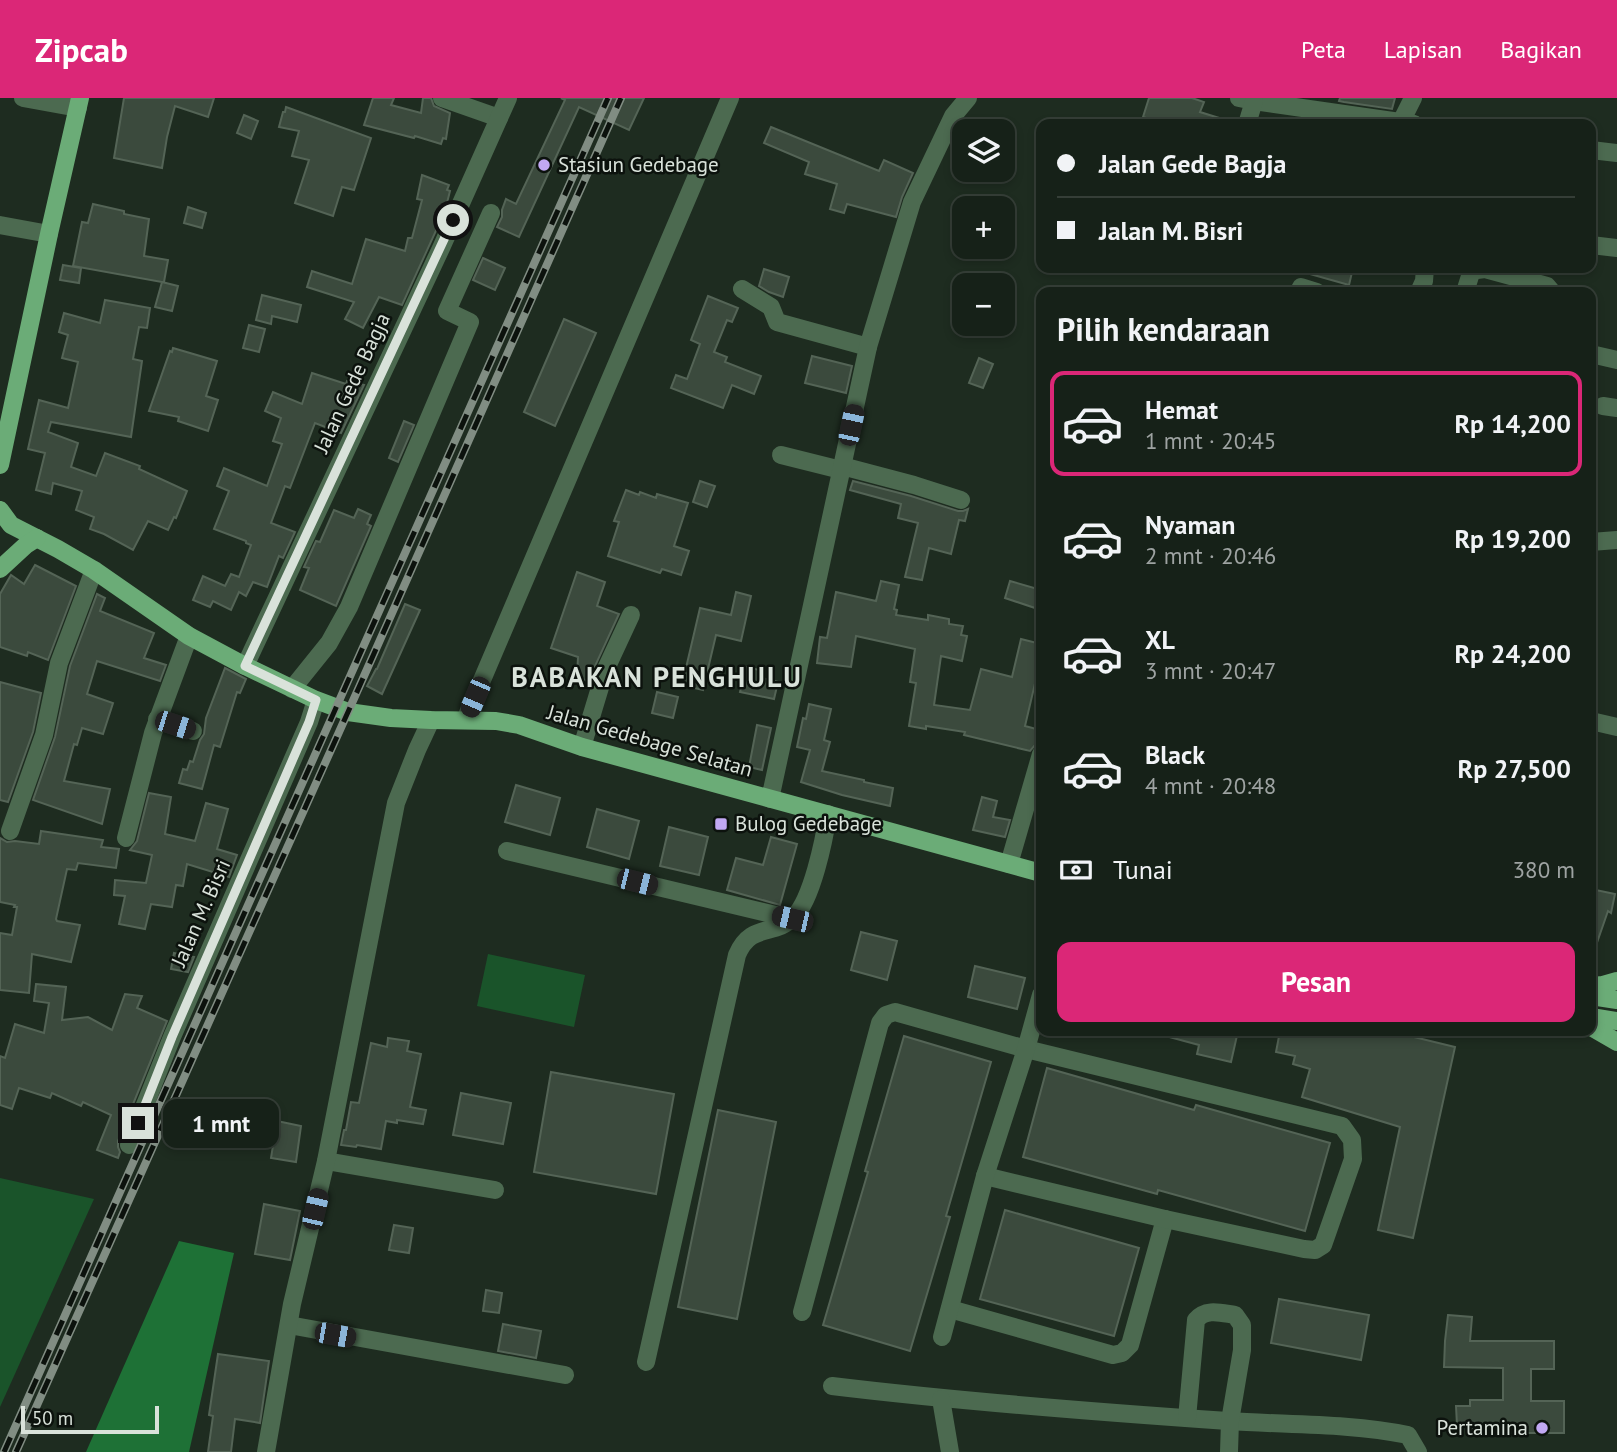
<!DOCTYPE html>
<html lang="id">
<meta charset="utf-8">
<style>
:root{--surface:#162118;--page:#232e25;--text:#f1f3f6;--muted:#9ea3a2;--line:#353e37;--accent:#db2777}
body{margin:0;font-family:"PT Sans",sans-serif;background:var(--page);color:var(--text);height:100vh;display:flex;flex-direction:column;font-size:26px;white-space:nowrap}
*{box-sizing:border-box;margin:0}
p{font-size:23px;color:var(--muted)}
.icon{flex:none;width:38px;height:38px;fill:none;stroke:currentColor;stroke-width:2;stroke-linecap:round;stroke-linejoin:round}
.map{position:relative;flex:1;overflow:hidden}
.panel{position:absolute;left:1036px;top:189px;width:560px;height:749px;display:flex;flex-direction:column;background:var(--surface);border-radius:14px;box-shadow:0 4px 10px #0003,0 0 0 2px var(--line)}
.panel>*{flex:none}
.hud{position:absolute;left:1036px;top:21px;width:560px;height:154px;border-radius:14px;box-shadow:0 4px 10px #0003,0 0 0 2px var(--line);display:grid;align-content:center;height:154px;padding:0 21px;background:var(--surface)}
.controls{position:absolute;left:952px;top:21px;display:grid;gap:14px}
.controls a{display:grid;place-items:center;width:63px;height:63px;border-radius:14px;background:var(--surface);box-shadow:0 4px 10px #0003,0 0 0 2px var(--line);font-size:35px}
.scale{position:absolute;left:21px;bottom:18px;width:138px;box-sizing:border-box;padding-left:7px;border:4px solid #d9e2da;border-top:0;font-size:19px;line-height:24px;white-space:nowrap;color:#d9e2da;-webkit-text-stroke:5px #0c120d;paint-order:stroke}
.end{position:absolute;width:32px;height:32px;margin:-16px;border:9px solid #d9e2da;background:#111;box-shadow:0 0 0 4px #111}
.from{border-radius:50%}
.bubble{position:absolute;height:49px;border-radius:14px;background:var(--surface);box-shadow:0 4px 10px #0003,0 0 0 2px var(--line);font-size:23px;font-weight:700;line-height:49px;text-align:center}
.car{position:absolute;width:21px;height:42px;margin:-21px -10px;border-radius:9px;box-shadow:0 0 5px 2px #0007;background:linear-gradient(#222 24%,#8ab4d8 0 40%,#222 0 76%,#8ab4d8 0 86%,#222 0)}
.hud b{display:flex;align-items:center;gap:24px;height:66px;font-size:26px}
.hud b+b{border-top:2px solid var(--line)}
.hud i{width:18px;height:18px;background:var(--text)}
ul{padding:0;list-style:none}
li{display:flex;align-items:center;gap:21px;height:105px;margin:0 14px 10px;padding:0 7px;border:4px solid transparent;border-radius:14px}
li div{flex:1}
li b{display:block;font-size:26px}
li em{font-style:normal;font-weight:700}
li.selected{border-color:var(--accent)}
li>.icon{width:63px;height:63px;stroke-width:1.5}
h2{padding:0 21px;font-size:32px;line-height:84px}
.pay{display:flex;align-items:center;gap:18px;height:77px;padding:0 21px;font-size:26px}
.pay p{margin-inline-start:auto}
.primary-button{display:flex;gap:14px;margin-top:auto;padding:14px 21px}
.primary-button a{flex:1;height:80px;border-radius:14px;background:var(--accent);color:#fff;font-size:28px;font-weight:700;line-height:80px;text-align:center}
header{display:flex;align-items:center;gap:42px;box-sizing:border-box;height:98px;padding:0 35px;background:var(--accent);color:#fff}
header strong{font-size:33px}
nav{display:flex;gap:38px;margin-inline-start:auto;font-size:24px}
.map>svg:first-child{display:block}
.green{fill:#1a542a}
.water{fill:#1e7136}
.building{fill:#3b4a3d;stroke:#546456;stroke-width:2}
.lines{fill:none;stroke-linecap:round;stroke-linejoin:round}
.minor{stroke:#4c6a50;stroke-width:18}
.major{stroke:#6bac77;stroke-width:18}
.rail-casing{stroke:#818d83;stroke-width:8}
.rail{stroke:#0c120d;stroke-width:5;stroke-dasharray:16;stroke-linecap:butt}
.route{stroke:#d9e2da;stroke-width:9}
.poi-dot{fill:#c1a8f3;stroke:#0c120d;stroke-width:2.5}
.labels{text-anchor:middle;stroke-width:5;stroke-linejoin:round;paint-order:stroke}
.poi-label{font-size:21px;fill:#d9e2da;stroke:#0c120d;text-anchor:start}
.street-label{font-size:21px;fill:#d9e2da;stroke:#0c120d}
.district-label{font-size:28px;font-weight:bold;letter-spacing:2px;fill:#d9e2da;stroke:#0c120d}
</style>
<header>
<strong>Zipcab</strong>
<nav><a>Peta</a><a>Lapisan</a><a>Bagikan</a></nav>
</header>
<div class="map">
<svg width="1617" height="1354" viewBox="0 0 1617 1354">
<rect width="100%" height="100%" fill="#1e2c20"/>
<g class="green">
<polygon points="488,856 585,877 574,929 477,908"/>
<polygon points="0,1080 94,1101 0,1309"/>
</g>
<polygon class="water" points="179,1143 234,1155 189,1354 86,1354"/>
<g class="building">
<polygon points="124,0 214,0 208,19 175,8 167,39 162,70 114,60"/>
<polygon points="373,0 394,0 391,7 421,15 423,0 431,0 434,8 450,15 446,41 443,40 441,46 415,38 414,40 364,27"/>
<polygon points="561,0 644,0 629,32 579,9 519,139 497,129 502,119 502,112 506,101 516,106 565,2"/>
<polygon points="1149,0 1192,0 1204,4 1200,14 1229,23 1229,26 1155,26 1156,23 1143,19"/>
<polygon points="1340,0 1395,0 1392,11 1344,4 1339,3"/>
<polygon points="286,9 371,40 354,92 342,89 333,118 295,105 309,62 292,58 299,33 279,29 283,14 285,14"/>
<polygon points="244,17 258,23 251,41 237,35"/>
<polygon points="771,29 879,73 884,62 913,75 902,99 896,119 847,106 844,115 830,111 837,86 805,76 809,64 764,45"/>
<polygon points="422,77 449,87 447,92 450,93 445,113 402,207 379,199 363,230 345,221 354,204 307,189 312,173 352,186 366,141 405,153 408,140 412,140 422,102 417,101"/>
<polygon points="93,106 124,113 124,116 149,121 144,158 168,162 164,184 162,184 178,188 172,213 155,209 162,184 73,168 82,124 88,125"/>
<polygon points="188,109 206,115 202,130 184,125"/>
<polygon points="483,160 505,170 495,192 473,182"/>
<polygon points="63,167 81,170 79,185 60,182"/>
<polygon points="1304,170 1353,170 1349,187 1303,174"/>
<polygon points="764,171 789,179 783,199 769,194 759,188"/>
<polygon points="262,197 301,207 297,224 272,218 271,226 256,222"/>
<polygon points="708,198 738,210 732,224 727,222 714,254 727,259 725,264 761,278 754,296 732,287 723,310 671,290 676,277 687,281 700,246 691,242"/>
<polygon points="105,202 150,210 147,230 139,229 133,261 142,263 131,339 51,324 48,334 78,345 71,369 96,378 105,355 140,368 139,371 187,393 176,420 174,419 168,432 148,423 133,452 104,436 90,431 94,419 76,412 82,393 53,385 51,396 36,392 45,355 28,351 39,302 68,310 78,264 62,260 68,237 59,234 64,215 100,225"/>
<polygon points="564,221 596,235 555,328 524,314"/>
<polygon points="249,227 265,231 259,254 243,250"/>
<polygon points="173,250 217,263 206,298 218,302 208,333 178,323 179,319 149,313 170,253 172,254"/>
<polygon points="812,258 852,268 846,295 805,285"/>
<polygon points="979,260 993,266 983,290 969,285"/>
<polygon points="312,275 346,286 347,283 364,287 341,335 315,325 290,390 285,388 271,425 295,434 283,460 279,458 267,489 253,484 246,498 239,494 231,512 213,503 210,509 193,502 203,478 225,488 231,476 239,479 251,447 246,445 246,443 214,431 229,393 217,388 224,370 267,388 282,346 273,343 281,320 265,313 273,294 302,306"/>
<polygon points="404,323 414,327 398,364 389,360"/>
<polygon points="700,383 715,388 707,409 693,404"/>
<polygon points="853,383 911,398 958,413 963,413 968,411 965,423 959,422 951,456 929,450 922,482 905,479 918,425 898,420 901,406 850,392"/>
<polygon points="626,392 639,397 640,394 656,400 657,396 688,405 674,448 689,453 681,477 662,471 660,475 608,458 619,424 614,423"/>
<polygon points="358,411 371,417 367,426 371,428 336,508 300,492 309,470 304,469 316,443 320,444 334,412 354,420"/>
<polygon points="35,467 76,488 48,562 28,554 27,558 0,549 0,496 11,477 24,486"/>
<polygon points="577,474 605,484 597,508 619,516 595,568 590,584 577,579 578,559 551,550"/>
<polygon points="881,483 899,487 894,511 897,512 896,517 928,522 928,517 949,521 949,526 963,528 961,537 967,538 962,563 941,558 934,607 970,612 981,571 1012,579 1021,541 1041,546 1041,560 1025,628 1040,632 1036,646 1030,653 964,637 965,634 926,628 926,631 909,628 916,585 910,584 915,551 856,538 851,569 817,565 820,539 827,540 836,494 876,503"/>
<polygon points="1010,483 1041,492 1041,512 1005,500"/>
<polygon points="736,494 751,498 741,543 716,537 703,592 682,587 700,510 731,517"/>
<polygon points="97,496 105,500 100,513 154,535 144,560 166,567 160,583 97,563 87,596 113,605 103,636 82,630 77,647 74,646 64,683 110,691 102,726 33,702 55,639 70,568"/>
<polygon points="405,506 420,512 382,596 367,588 376,571 377,571"/>
<polygon points="746,569 764,573 762,580 778,584 774,601 740,594"/>
<polygon points="225,570 246,581 240,595 237,594 220,649 214,647 202,691 179,685 183,671 187,672 190,663 193,664 200,642 204,636 206,620"/>
<polygon points="0,584 41,595 33,634 8,704 0,702"/>
<polygon points="657,594 678,599 673,620 652,615"/>
<polygon points="809,606 831,611 824,642 830,644 822,673 864,682 864,684 893,690 890,708 842,697 801,684 810,652 797,649 803,620 806,621"/>
<polygon points="757,627 771,630 762,672 749,669"/>
<polygon points="516,687 560,700 550,737 505,724"/>
<polygon points="149,695 171,699 165,736 195,743 206,705 228,711 217,751 237,757 229,779 187,766 183,788 176,787 172,809 151,806 145,831 119,826 125,798 114,797 115,782 146,785 152,757 130,752 137,743"/>
<polygon points="982,699 997,703 993,719 1010,722 1005,739 973,732"/>
<polygon points="597,711 639,723 629,761 587,749"/>
<polygon points="669,729 708,739 699,777 660,768"/>
<polygon points="41,733 103,742 101,749 119,751 116,770 78,765 76,772 67,771 56,821 57,823 80,827 71,864 32,856 29,895 0,892 0,835 12,837 17,809 14,809 15,807 0,804 0,740 7,744 15,743 39,746"/>
<polygon points="771,739 797,746 780,807 727,792 736,760 763,767"/>
<polygon points="1591,791 1615,796 1611,815 1608,813 1593,856 1591,856"/>
<polygon points="861,834 897,843 887,882 851,872"/>
<polygon points="174,855 194,859 188,874 171,871"/>
<polygon points="975,868 1025,880 1017,911 968,899"/>
<polygon points="36,886 66,889 62,922 88,919 112,932 125,896 142,898 137,910 167,923 118,1043 118,1049 120,1054 118,1060 97,1052 111,1017 83,1004 81,1008 52,995 50,1000 19,990 12,1011 0,1007 0,958 5,960 15,926 44,935 49,905 34,903"/>
<polygon points="1163,933 1238,933 1231,964 1197,956 1199,947 1162,937"/>
<polygon points="1280,933 1416,933 1414,939 1455,949 1413,1140 1378,1132 1400,1029 1302,999 1310,971 1293,966 1295,958 1276,954"/>
<polygon points="904,938 991,964 946,1118 950,1119 910,1253 823,1227 868,1074 865,1073"/>
<polygon points="388,940 409,943 407,953 421,956 410,1009 426,1012 423,1026 397,1022 397,1025 386,1023 381,1051 357,1047 356,1049 341,1047 344,1032 346,1032 351,1004 359,1005 371,945 387,949"/>
<polygon points="1047,970 1194,1012 1196,1007 1330,1045 1305,1133 1158,1092 1157,1096 1023,1059"/>
<polygon points="551,974 674,996 656,1096 534,1074"/>
<polygon points="461,995 511,1005 503,1046 453,1037"/>
<polygon points="718,1012 776,1024 737,1221 678,1209"/>
<polygon points="277,1023 301,1028 296,1064 271,1060"/>
<polygon points="264,1106 300,1113 290,1162 255,1156"/>
<polygon points="1005,1112 1139,1150 1114,1238 980,1201"/>
<polygon points="394,1127 413,1130 409,1155 389,1152"/>
<polygon points="486,1192 502,1195 499,1215 483,1213"/>
<polygon points="1279,1201 1369,1217 1361,1262 1271,1245"/>
<polygon points="1448,1217 1472,1219 1470,1243 1554,1243 1554,1271 1531,1271 1531,1303 1564,1303 1564,1335 1470,1335 1470,1327 1457,1327 1456,1308 1470,1308 1470,1302 1503,1302 1503,1270 1444,1269 1445,1243"/>
<polygon points="503,1226 541,1233 536,1260 498,1253"/>
<polygon points="218,1256 269,1263 260,1325 235,1321 231,1354 208,1354 213,1318 209,1317"/>
</g>
<g class="lines">
<g class="minor">
<polyline points="23,0 78,10"/>
<polyline points="442,0 499,20"/>
<polyline points="1239,0 1254,3 1414,26"/>
<polyline points="1401,24 1413,0"/>
<polyline points="1247,26 1254,3"/>
<polyline points="1591,52 1617,55"/>
<polyline points="0,127 49,136"/>
<polyline points="1591,147 1617,150"/>
<polyline points="1301,189 1317,194"/>
<polyline points="742,191 771,209 777,224 868,249"/>
<polyline points="1419,194 1424,183 1425,170"/>
<polyline points="1465,194 1471,175 1477,172 1485,171 1547,188 1552,194"/>
<polyline points="1591,256 1617,262"/>
<polyline points="1603,308 1617,310"/>
<polyline points="781,357 841,372"/>
<polyline points="842,368 914,387 961,402"/>
<polyline points="1591,444 1617,442"/>
<polyline points="245,568 442,148 508,0"/>
<polyline points="292,591 329,545 349,509 470,224 447,213 491,115"/>
<polyline points="157,621 193,633"/>
<polyline points="465,622 730,0"/>
<polyline points="1591,623 1617,629"/>
<polyline points="582,649 605,573 631,517"/>
<polyline points="770,701 868,249 912,104 953,18 968,0"/>
<polyline points="10,733 44,637 59,565 94,472"/>
<polyline points="126,740 153,635 189,538"/>
<polyline points="507,753 792,821"/>
<polyline points="1009,766 1041,656"/>
<polyline points="129,1047 172,939 309,624 316,602"/>
<polyline points="326,1063 495,1092"/>
<polyline points="950,1211 1113,1257 1122,1255 1130,1247 1165,1121"/>
<polyline points="802,1214 880,925 886,917 895,914 1026,951 1342,1028 1352,1042 1353,1061 1323,1147 1315,1152 1304,1151 1165,1121 985,1078"/>
<polyline points="289,1227 565,1277"/>
<polyline points="942,1239 985,1078 1026,951 1041,897"/>
<path d="M 646,1264 L 737,857 C 751,824 774,839 794,819 C 812,801 824,743 828,716"/>
<path d="M 832,1288 C 964,1304 1096,1314 1228,1323 C 1288,1327 1349,1325 1408,1337 L 1418,1354"/>
<polyline points="941,1301 950,1354"/>
<path d="M 1187,1320 L 1196,1222 C 1206,1210 1221,1215 1235,1217 L 1242,1227 L 1242,1252 L 1230,1323 L 1229,1354"/>
<polyline points="266,1354 292,1206 326,1063 396,705 417,652 431,622"/>
</g>
<g class="major">
<polyline points="0,367 49,136 80,0"/>
<polyline points="0,412 11,427 58,451 94,472 189,538 245,568 316,602 348,614 391,620 431,622 496,623 519,627 582,649 1041,775"/>
<polyline points="0,471 26,447 37,440"/>
<polyline points="1591,888 1603,887 1617,883"/>
<polyline points="1591,898 1617,902"/>
<polyline points="1591,919 1617,923"/>
<polyline points="1591,929 1617,944"/>
</g>
<g class="rail-casing">
<g id="rail">
<polyline points="4,1354 608,0"/>
<polyline points="16,1354 348,614 621,0"/>
</g>
</g>
<use href="#rail" class="rail"/>
</g>
<g class="lines">
<polyline class="route" points="138,1025 172,939 309,624 316,602 245,568 453,122"/>
</g>
<g class="poi-dot">
<circle cx="544" cy="67" r="7"/>
<rect x="714" y="719" width="14" height="14" rx="3.5"/>
<circle cx="1542" cy="1330" r="7"/>
</g>
<g class="labels">
<g class="poi-label">
<text x="558" y="74">Stasiun Gedebage</text>
<text x="735" y="733">Bulog Gedebage</text>
<text x="1528" y="1337" text-anchor="end">Pertamina</text>
</g>
<g class="street-label">
<text transform="translate(352 285) rotate(-65)" y="7">Jalan Gede Bagja</text>
<text transform="translate(650 643) rotate(16)" y="7">Jalan Gedebage Selatan</text>
<text transform="translate(201 815) rotate(-66)" y="7">Jalan M. Bisri</text>
</g>
<g class="district-label">
<text x="657" y="589">BABAKAN PENGHULU</text>
</g>
</g>
</svg>
<div class="controls">
<a><svg class="icon" aria-label="layers" viewBox="0 0 24 24"><path d="M12 4l9 5-9 5-9-5zM3 14l9 5 9-5"/></svg></a>
<a>+</a>
<a>−</a>
</div>
<div class="scale">50 m</div>
<i class="end from" style="left:453px;top:122px"></i>
<i class="end" style="left:138px;top:1025px"></i>
<div class="bubble" style="left:163px;top:1001px;width:116px">1 mnt</div>
<i class="car" style="left:851px;top:327px;rotate:12deg"></i>
<i class="car" style="left:475px;top:599px;rotate:203deg"></i>
<i class="car" style="left:175px;top:627px;rotate:108deg"></i>
<i class="car" style="left:637px;top:784px;rotate:104deg"></i>
<i class="car" style="left:792px;top:821px;rotate:283deg"></i>
<i class="car" style="left:315px;top:1111px;rotate:13deg"></i>
<i class="car" style="left:335px;top:1237px;rotate:100deg"></i>
<div class="hud">
<b><i class="from"></i>Jalan Gede Bagja</b>
<b><i></i>Jalan M. Bisri</b>
</div>
<section class="panel">
<h2>Pilih kendaraan</h2>
<ul>
<li class="selected"><svg class="icon" aria-label="car" viewBox="0 0 24 24"><path d="M5 17H2v-5l4-1 3-4h7l3 4 3 1v5h-3M9 17h6M6 11h13"/><circle cx="7" cy="17" r="2"/><circle cx="17" cy="17" r="2"/></svg><div><b>Hemat</b><p>1 mnt · 20:45</p></div><em>Rp 14,200</em></li>
<li><svg class="icon" aria-label="car" viewBox="0 0 24 24"><path d="M5 17H2v-5l4-1 3-4h7l3 4 3 1v5h-3M9 17h6M6 11h13"/><circle cx="7" cy="17" r="2"/><circle cx="17" cy="17" r="2"/></svg><div><b>Nyaman</b><p>2 mnt · 20:46</p></div><em>Rp 19,200</em></li>
<li><svg class="icon" aria-label="car" viewBox="0 0 24 24"><path d="M5 17H2v-5l4-1 3-4h7l3 4 3 1v5h-3M9 17h6M6 11h13"/><circle cx="7" cy="17" r="2"/><circle cx="17" cy="17" r="2"/></svg><div><b>XL</b><p>3 mnt · 20:47</p></div><em>Rp 24,200</em></li>
<li><svg class="icon" aria-label="car" viewBox="0 0 24 24"><path d="M5 17H2v-5l4-1 3-4h7l3 4 3 1v5h-3M9 17h6M6 11h13"/><circle cx="7" cy="17" r="2"/><circle cx="17" cy="17" r="2"/></svg><div><b>Black</b><p>4 mnt · 20:48</p></div><em>Rp 27,500</em></li>
</ul>
<div class="pay"><svg class="icon" aria-label="cash" viewBox="0 0 24 24"><path d="M3 7h18v10H3z"/><circle cx="12" cy="12" r="2"/></svg>Tunai<p>380 m</p></div>
<div class="primary-button"><a>Pesan</a></div>
</section>
</div>
